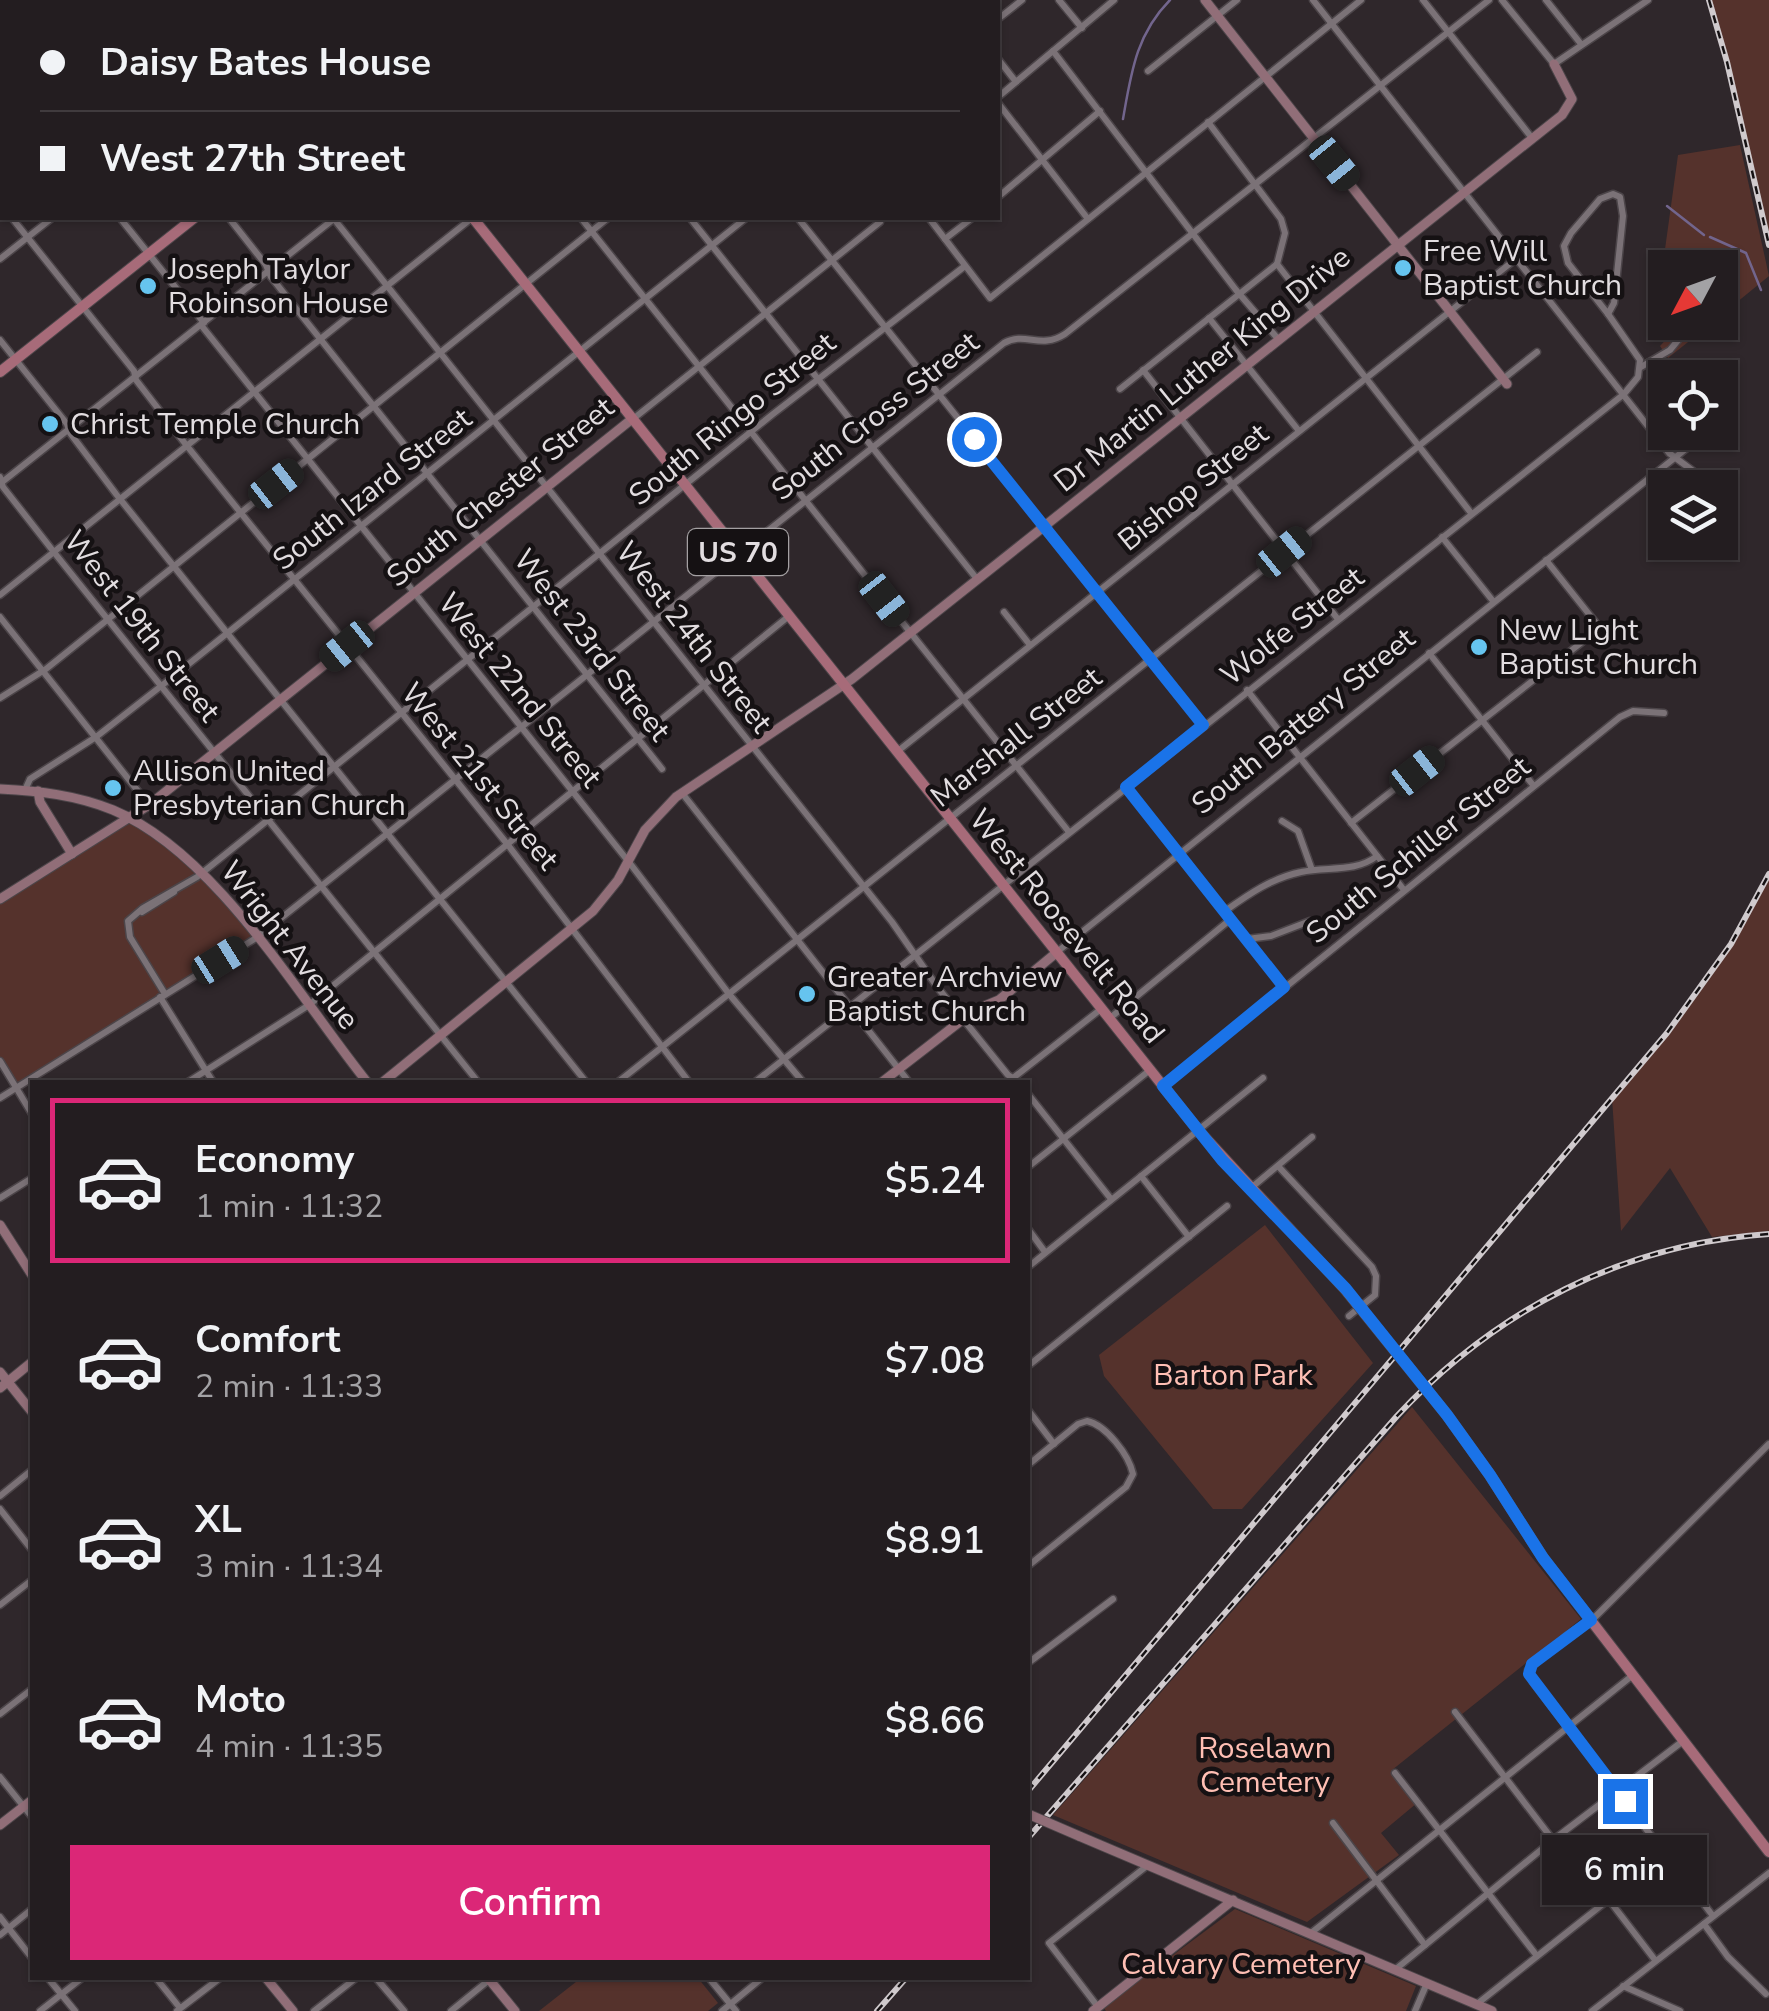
<!DOCTYPE html>
<meta charset="utf-8">
<style>
:root{--surface:#231d20;--page:#2b2629;--text:#f1f3f6;--muted:#a3a2a5;--line:#403b3e;--accent:#db2777}
body{margin:0;font-family:"Nunito Sans",sans-serif;background:var(--page);color:var(--text);height:100vh;display:flex;flex-direction:column;font-size:38px;white-space:nowrap}
*{box-sizing:border-box;margin:0}
p{font-size:32px;color:var(--muted)}
.icon{flex:none;width:55px;height:55px;fill:none;stroke:currentColor;stroke-width:2;stroke-linecap:round;stroke-linejoin:round}
.map{position:relative;flex:1;overflow:hidden}
.side{position:absolute;left:30px;top:1080px;width:1000px;height:900px;display:flex;flex-direction:column;background:var(--surface);border-radius:0px;box-shadow:0 2px 8px #0004,0 0 0 2px var(--line)}
.side>*{flex:none}
.banner{position:absolute;left:0px;top:0px;width:1000px;height:220px;box-shadow:0 2px 8px #0004,0 0 0 2px var(--line);display:grid;align-content:center;height:220px;padding:0 40px;background:var(--surface)}
.needle{width:65px;rotate:229deg}
.buttons{position:absolute;left:1648px;top:250px;display:grid;gap:20px}
.buttons a{display:grid;place-items:center;width:90px;height:90px;border-radius:0px;background:var(--surface);box-shadow:0 2px 8px #0004,0 0 0 2px var(--line);font-size:50px}
.end{position:absolute;width:45px;height:45px;margin:-22px;border:12px solid #1a73e8;background:#fff;box-shadow:0 0 0 5px #fff}
.from{border-radius:50%}
.bubble{position:absolute;height:70px;border-radius:0px;background:var(--surface);box-shadow:0 2px 8px #0004,0 0 0 2px var(--line);font-size:32px;font-weight:600;line-height:70px;text-align:center}
.car{position:absolute;width:30px;height:60px;margin:-30px -15px;border-radius:12px;box-shadow:0 0 8px 2px #0007;background:linear-gradient(#222 24%,#8ab4d8 0 40%,#222 0 76%,#8ab4d8 0 86%,#222 0)}
.banner b{display:flex;align-items:center;gap:35px;height:95px;font-size:38px}
.banner b+b{border-top:2px solid var(--line)}
.banner i{width:25px;height:25px;background:var(--text)}
ul{padding:18px 0 0;list-style:none}
li{display:flex;align-items:center;gap:30px;height:165px;margin:0 20px 15px;padding:0 20px;border:5px solid transparent;border-radius:0px}
li div{flex:1}
li b{display:block;font-size:38px}
li em{font-style:normal;font-weight:600}
li.selected{border-color:var(--accent)}
li>.icon{width:90px;height:90px;stroke-width:1.5}
.primary-button{display:flex;gap:20px;margin-top:auto;padding:20px 40px}
.primary-button a{flex:1;height:115px;border-radius:0px;background:var(--accent);color:#fff;font-size:40px;font-weight:600;line-height:115px;text-align:center}
.map>svg:first-child{display:block}
.green{fill:#55322c}
.lines{fill:none;stroke-linecap:round;stroke-linejoin:round}
.stream{stroke:#72658d;stroke-width:2.5}
.street-casing{stroke:#4c4549;stroke-width:9}
.secondary-casing{stroke:#4c4549;stroke-width:11}
.primary-casing{stroke:#4c4549;stroke-width:12}
.street{stroke:#7b7277;stroke-width:6}
.secondary{stroke:#916e78;stroke-width:9}
.primary{stroke:#a76b79;stroke-width:10}
.rail-casing{stroke:#d0cacd;stroke-width:6}
.rail{stroke:#151113;stroke-width:2.5;stroke-dasharray:8;stroke-linecap:butt}
.secondary-bridge-casing{stroke:#4c4549;stroke-width:11;stroke-linecap:butt}
.primary-bridge-casing{stroke:#4c4549;stroke-width:12;stroke-linecap:butt}
.secondary-bridge{stroke:#916e78;stroke-width:9}
.primary-bridge{stroke:#a76b79;stroke-width:10}
.route{stroke:#1a73e8;stroke-width:12}
.poi-dot{fill:#66c4ef;stroke:#151113;stroke-width:4}
.labels{text-anchor:middle;stroke-width:9;stroke-linejoin:round;paint-order:stroke}
.shield{fill:#151113;stroke:#a4a0a2;stroke-width:2.5}
.shield-label{font-size:28px;font-weight:bold;fill:#e2dde0}
.poi-label{font-size:30px;fill:#e2dde0;stroke:#151113;text-anchor:start}
.street-label{font-size:30px;fill:#e2dde0;stroke:#151113}
.park-label{font-size:30px;fill:#ffbfb4;stroke:#151113}
</style>
<div class="map">
<svg width="1769" height="2011" viewBox="0 0 1769 2011">
<rect width="100%" height="100%" fill="#2f272b"/>
<g class="green">
<polygon points="1709,0 1769,0 1769,245 1727,62"/>
<polygon points="1740,145 1769,276 1720,316 1720,268 1665,268 1665,314 1658,300 1678,155"/>
<polygon points="1670,323 1712,323 1668,358 1660,346 1674,331"/>
<polygon points="129,818 202,872 256,938 17,1087 0,1061 0,898"/>
<polygon points="1769,874 1769,1231 1712,1237 1670,1168 1621,1231 1612,1098 1717,966"/>
<polygon points="1265,1225 1373,1363 1242,1509 1213,1509 1104,1376 1099,1355"/>
<polygon points="1412,1407 1581,1619 1392,1770 1417,1803 1381,1833 1399,1855 1307,1922 1053,1815"/>
<polygon points="1235,1909 1416,1986 1406,2011 1106,2011 1103,2007"/>
<polygon points="581,1978 698,1978 718,2003 708,2011 539,2011"/>
</g>
<g class="lines">
<g class="stream">
<path d="M 1123,119 C 1131,74 1136,34 1170,0"/>
<polyline points="1667,206 1704,235"/>
<polyline points="1710,237 1746,253 1761,290"/>
</g>
<g class="street-casing">
<g id="street">
<polyline points="413,0 415,2"/>
<polyline points="626,0 628,2"/>
<polyline points="734,0 736,2"/>
<polyline points="842,0 844,2"/>
<polyline points="951,0 953,2"/>
<polyline points="1059,0 1082,28"/>
<polyline points="1313,0 1669,453 1716,488"/>
<polyline points="1423,0 1532,138"/>
<polyline points="1502,0 1554,64 1648,0"/>
<polyline points="1546,0 1581,44"/>
<polyline points="50,2 53,0"/>
<polyline points="170,2 173,0"/>
<polyline points="468,2 471,0"/>
<polyline points="743,2 746,0"/>
<polyline points="882,2 885,0"/>
<polyline points="998,19 1022,0"/>
<polyline points="0,42 2,40"/>
<polyline points="1053,51 1236,290 1279,340"/>
<polyline points="998,59 1016,82"/>
<polyline points="1148,71 1237,0"/>
<polyline points="998,97 1114,0"/>
<polyline points="0,100 2,104"/>
<polyline points="998,103 1088,219"/>
<polyline points="1208,122 1281,219 1285,233 1277,264"/>
<polyline points="0,150 2,148"/>
<polygon points="1613,194 1620,197 1623,216 1614,303 1608,314 1568,263 1564,246 1571,233 1600,199"/>
<polyline points="998,197 1100,111"/>
<polyline points="0,203 2,206"/>
<polyline points="12,218 134,371 136,380 187,446 508,845 689,1082"/>
<polyline points="120,218 204,323"/>
<polyline points="229,218 266,265 271,277 662,769"/>
<polyline points="581,218 1069,832"/>
<polyline points="690,218 977,579"/>
<polyline points="798,218 1203,725"/>
<polyline points="929,218 990,298 1361,0"/>
<polyline points="334,219 892,922 938,988 1008,1075 1019,1082"/>
<polyline points="945,239 972,218"/>
<polyline points="0,259 52,218"/>
<polyline points="1277,264 1471,513"/>
<polyline points="1209,318 1299,431"/>
<polyline points="201,325 632,866 729,994 803,1082"/>
<polyline points="0,340 67,424 70,433 116,494 586,1082"/>
<polyline points="1641,367 1670,350 1693,322"/>
<polyline points="1143,370 1337,618"/>
<polyline points="1120,389 1277,264"/>
<polyline points="633,419 880,222"/>
<polyline points="1720,425 1725,423"/>
<polyline points="0,477 3,487 57,556 478,1082"/>
<polyline points="1,483 335,218"/>
<polyline points="1720,491 1728,498 1722,512"/>
<polyline points="1442,537 1493,601"/>
<polyline points="0,595 472,218"/>
<polyline points="1004,612 1030,645"/>
<polyline points="0,617 149,805"/>
<polyline points="1429,653 1533,785"/>
<polyline points="1247,690 1404,890"/>
<polyline points="0,698 46,669 608,218"/>
<polyline points="898,751 1517,258"/>
<polyline points="1126,787 1247,939 1271,936 1310,921"/>
<polyline points="25,790 30,779 96,737 165,683 746,218"/>
<polyline points="682,793 909,1082"/>
<polyline points="1282,821 1298,831 1312,870"/>
<polyline points="1351,823 1600,628 1546,560"/>
<path d="M 1225,911 C 1249,894 1272,878 1301,872 C 1327,866 1355,873 1377,856"/>
<polyline points="142,912 174,892"/>
<polyline points="1248,940 1284,987"/>
<polyline points="1057,952 1707,432"/>
<polyline points="165,994 130,937 128,921 143,908 197,877 773,414 965,266"/>
<polyline points="160,997 213,1082"/>
<polyline points="1110,1018 1231,919"/>
<polyline points="0,1061 32,1114"/>
<polyline points="188,1082 309,1005 789,616"/>
<polyline points="618,1082 1537,352"/>
<polyline points="755,1082 1624,394 1638,377 1640,360 1608,314"/>
<polyline points="1008,1082 1101,1009"/>
<polyline points="1163,1086 1620,717 1633,711 1664,713"/>
<polyline points="1028,1094 1111,1199"/>
<path d="M 0,1098 L 256,938 L 1004,343 C 1026,331 1040,350 1065,334 L 1489,0"/>
<polyline points="1278,1166 1372,1267 1376,1276 1375,1295 1349,1316"/>
<polyline points="1028,1167 1150,1070"/>
<polyline points="1141,1176 1189,1237"/>
<polyline points="1251,1188 1312,1137"/>
<polyline points="0,1198 32,1178"/>
<polyline points="1028,1229 1045,1252"/>
<polyline points="1028,1267 1263,1078"/>
<polyline points="1028,1366 1227,1206"/>
<polyline points="1028,1410 1054,1444"/>
<path d="M 1028,1465 L 1078,1424 L 1087,1421 C 1106,1425 1129,1455 1133,1474 L 1126,1487 L 1028,1566"/>
<polyline points="0,1496 32,1470"/>
<polyline points="0,1509 32,1550"/>
<polyline points="0,1605 32,1580"/>
<polyline points="1028,1663 1113,1599"/>
<polyline points="1455,1712 1553,1840"/>
<polyline points="0,1714 32,1689"/>
<polyline points="1395,1773 1537,1956"/>
<polyline points="0,1777 32,1817"/>
<polyline points="1333,1823 1425,1945"/>
<polyline points="1560,1836 1655,1960"/>
<polyline points="1713,1916 1533,1682 1528,1670 1566,1636 1594,1618 1769,1444"/>
<polyline points="0,1917 32,1958"/>
<polyline points="1704,1924 1728,1957 1766,1994"/>
<polyline points="1311,1933 1633,1675"/>
<polyline points="0,1935 32,1909"/>
<polyline points="1396,1969 1553,1840 1683,1741"/>
<polyline points="48,1978 75,2011"/>
<polyline points="156,1978 180,2008"/>
<polyline points="376,1978 404,2011"/>
<polyline points="709,1978 736,2011"/>
<polyline points="1623,1986 1680,2011"/>
<polyline points="1477,2004 1666,1854"/>
<polyline points="1098,2007 1049,1943 1148,1865"/>
<polyline points="40,2011 82,1978"/>
<polyline points="177,2011 220,1978"/>
<polyline points="314,2011 356,1978"/>
<polyline points="451,2011 489,1980"/>
<polyline points="722,2011 762,1978"/>
<polyline points="1415,2011 1427,1983"/>
<polyline points="1592,2011 1769,1873"/>
</g>
</g>
<g class="secondary-casing">
<g id="secondary">
<polyline points="1205,0 1507,384"/>
<polyline points="607,2 610,0"/>
<path d="M 0,789 C 39,791 76,795 113,810 C 216,853 298,996 367,1082"/>
<polyline points="38,791 40,802 72,854"/>
<polyline points="0,899 149,805 632,419"/>
<polyline points="383,1082 593,911 618,880 645,830 676,797 852,679 1562,115 1572,99 1554,64"/>
<polyline points="882,1082 975,1010 999,1000 1056,953"/>
<polyline points="0,1225 32,1275"/>
<polyline points="0,1372 32,1412"/>
<polyline points="0,1388 32,1362"/>
<polyline points="0,1825 32,1800"/>
<polyline points="1079,1836 1492,2011"/>
<polyline points="266,1978 293,2011"/>
<polyline points="488,1978 515,2011"/>
<polyline points="1093,2011 1233,1900"/>
</g>
</g>
<g class="primary-casing">
<g id="primary">
<polyline points="301,0 303,2"/>
<polyline points="473,218 1198,1130 1345,1289"/>
<polyline points="0,372 194,218"/>
<polyline points="1447,1415 1490,1475 1543,1558 1769,1852"/>
</g>
</g>
<use href="#street" class="street"/>
<use href="#secondary" class="secondary"/>
<use href="#primary" class="primary"/>
<g class="rail-casing">
<g id="rail">
<polyline points="1709,0 1727,62 1769,245"/>
<polyline points="1028,1791 1667,1033 1731,944 1769,874"/>
<path d="M 1028,1838 L 1397,1416 C 1496,1310 1623,1244 1769,1234"/>
<polyline points="877,2011 906,1978"/>
</g>
</g>
<use href="#rail" class="rail"/>
<g class="secondary-bridge-casing">
<polyline id="secondary-bridge" points="1028,1814 1079,1836"/>
</g>
<g class="primary-bridge-casing">
<polyline id="primary-bridge" points="1345,1289 1447,1415"/>
</g>
<use href="#secondary-bridge" class="secondary-bridge"/>
<use href="#primary-bridge" class="primary-bridge"/>
</g>
<g class="lines">
<polyline class="route" points="974,439 1203,725 1126,787 1284,987 1163,1086 1222,1160 1346,1289 1447,1415 1490,1475 1543,1558 1591,1620 1532,1664 1529,1674 1625,1801"/>
</g>
<g class="poi-dot">
<circle cx="1403" cy="268" r="10"/>
<circle cx="148" cy="286" r="10"/>
<circle cx="50" cy="424" r="10"/>
<circle cx="1479" cy="647" r="10"/>
<circle cx="113" cy="788" r="10"/>
<circle cx="807" cy="994" r="10"/>
</g>
<g class="labels">
<rect class="shield" x="688" y="529" width="100" height="46" rx="8"/>
<g class="shield-label">
<text x="738" y="562">US 70</text>
</g>
<g class="poi-label">
<text x="1423" y="261">Free Will<tspan x="1423" dy="34">Baptist Church</tspan></text>
<text x="168" y="279">Joseph Taylor<tspan x="168" dy="34">Robinson House</tspan></text>
<text x="70" y="434">Christ Temple Church</text>
<text x="1499" y="640">New Light<tspan x="1499" dy="34">Baptist Church</tspan></text>
<text x="133" y="781">Allison United<tspan x="133" dy="34">Presbyterian Church</tspan></text>
<text x="827" y="987">Greater Archview<tspan x="827" dy="34">Baptist Church</tspan></text>
</g>
<g class="street-label">
<text transform="translate(1202 369) rotate(-39)" y="10">Dr Martin Luther King Drive</text>
<text transform="translate(875 416) rotate(-38)" y="10">South Cross Street</text>
<text transform="translate(732 419) rotate(-39)" y="10">South Ringo Street</text>
<text transform="translate(1193 487) rotate(-39)" y="10">Bishop Street</text>
<text transform="translate(372 489) rotate(-38)" y="10">South Izard Street</text>
<text transform="translate(500 492) rotate(-39)" y="10">South Chester Street</text>
<text transform="translate(142 626) rotate(52)" y="10">West 19th Street</text>
<text transform="translate(1292 626) rotate(-38)" y="10">Wolfe Street</text>
<text transform="translate(694 637) rotate(52)" y="10">West 24th Street</text>
<text transform="translate(592 645) rotate(52)" y="10">West 23rd Street</text>
<text transform="translate(520 690) rotate(51)" y="10">West 22nd Street</text>
<text transform="translate(1303 721) rotate(-39)" y="10">South Battery Street</text>
<text transform="translate(1016 737) rotate(-38)" y="10">Marshall Street</text>
<text transform="translate(480 776) rotate(51)" y="10">West 21st Street</text>
<text transform="translate(1418 850) rotate(-39)" y="10">South Schiller Street</text>
<text transform="translate(1067 926) rotate(51)" y="10">West Roosevelt Road</text>
<text transform="translate(290 945) rotate(52)" y="10">Wright Avenue</text>
</g>
<g class="park-label">
<text x="1233" y="1385">Barton Park</text>
<text x="1265" y="1758">Roselawn<tspan x="1265" dy="34">Cemetery</tspan></text>
<text x="1241" y="1974">Calvary Cemetery</text>
</g>
</g>
</svg>
<div class="buttons">
<a><svg class="needle" viewBox="-14 -14 28 28"><path d="M0-13l5 13h-10z" fill="#e53935"/><path d="M0 13l5-13h-10z" fill="#a3a2a5"/></svg></a>
<a><svg class="icon" aria-label="locate" viewBox="0 0 24 24"><circle cx="12" cy="12" r="6"/><path d="M12 2v4M12 18v4M2 12h4M18 12h4"/></svg></a>
<a><svg class="icon" aria-label="layers" viewBox="0 0 24 24"><path d="M12 4l9 5-9 5-9-5zM3 14l9 5 9-5"/></svg></a>
</div>
<i class="end from" style="left:974px;top:439px"></i>
<i class="end" style="left:1625px;top:1801px"></i>
<div class="bubble" style="left:1542px;top:1835px;width:165px">6 min</div>
<i class="car" style="left:1334px;top:163px;rotate:141deg"></i>
<i class="car" style="left:276px;top:484px;rotate:52deg"></i>
<i class="car" style="left:1284px;top:552px;rotate:51deg"></i>
<i class="car" style="left:884px;top:599px;rotate:142deg"></i>
<i class="car" style="left:347px;top:646px;rotate:231deg"></i>
<i class="car" style="left:1417px;top:771px;rotate:52deg"></i>
<i class="car" style="left:220px;top:960px;rotate:58deg"></i>
<div class="banner">
<b><i class="from"></i>Daisy Bates House</b>
<b><i></i>West 27th Street</b>
</div>
<section class="side">
<ul>
<li class="selected"><svg class="icon" aria-label="car" viewBox="0 0 24 24"><path d="M5 17H2v-5l4-1 3-4h7l3 4 3 1v5h-3M9 17h6M6 11h13"/><circle cx="7" cy="17" r="2"/><circle cx="17" cy="17" r="2"/></svg><div><b>Economy</b><p>1 min · 11:32</p></div><em>$5.24</em></li>
<li><svg class="icon" aria-label="car" viewBox="0 0 24 24"><path d="M5 17H2v-5l4-1 3-4h7l3 4 3 1v5h-3M9 17h6M6 11h13"/><circle cx="7" cy="17" r="2"/><circle cx="17" cy="17" r="2"/></svg><div><b>Comfort</b><p>2 min · 11:33</p></div><em>$7.08</em></li>
<li><svg class="icon" aria-label="car" viewBox="0 0 24 24"><path d="M5 17H2v-5l4-1 3-4h7l3 4 3 1v5h-3M9 17h6M6 11h13"/><circle cx="7" cy="17" r="2"/><circle cx="17" cy="17" r="2"/></svg><div><b>XL</b><p>3 min · 11:34</p></div><em>$8.91</em></li>
<li><svg class="icon" aria-label="car" viewBox="0 0 24 24"><path d="M5 17H2v-5l4-1 3-4h7l3 4 3 1v5h-3M9 17h6M6 11h13"/><circle cx="7" cy="17" r="2"/><circle cx="17" cy="17" r="2"/></svg><div><b>Moto</b><p>4 min · 11:35</p></div><em>$8.66</em></li>
</ul>
<div class="primary-button"><a>Confirm</a></div>
</section>
</div>
